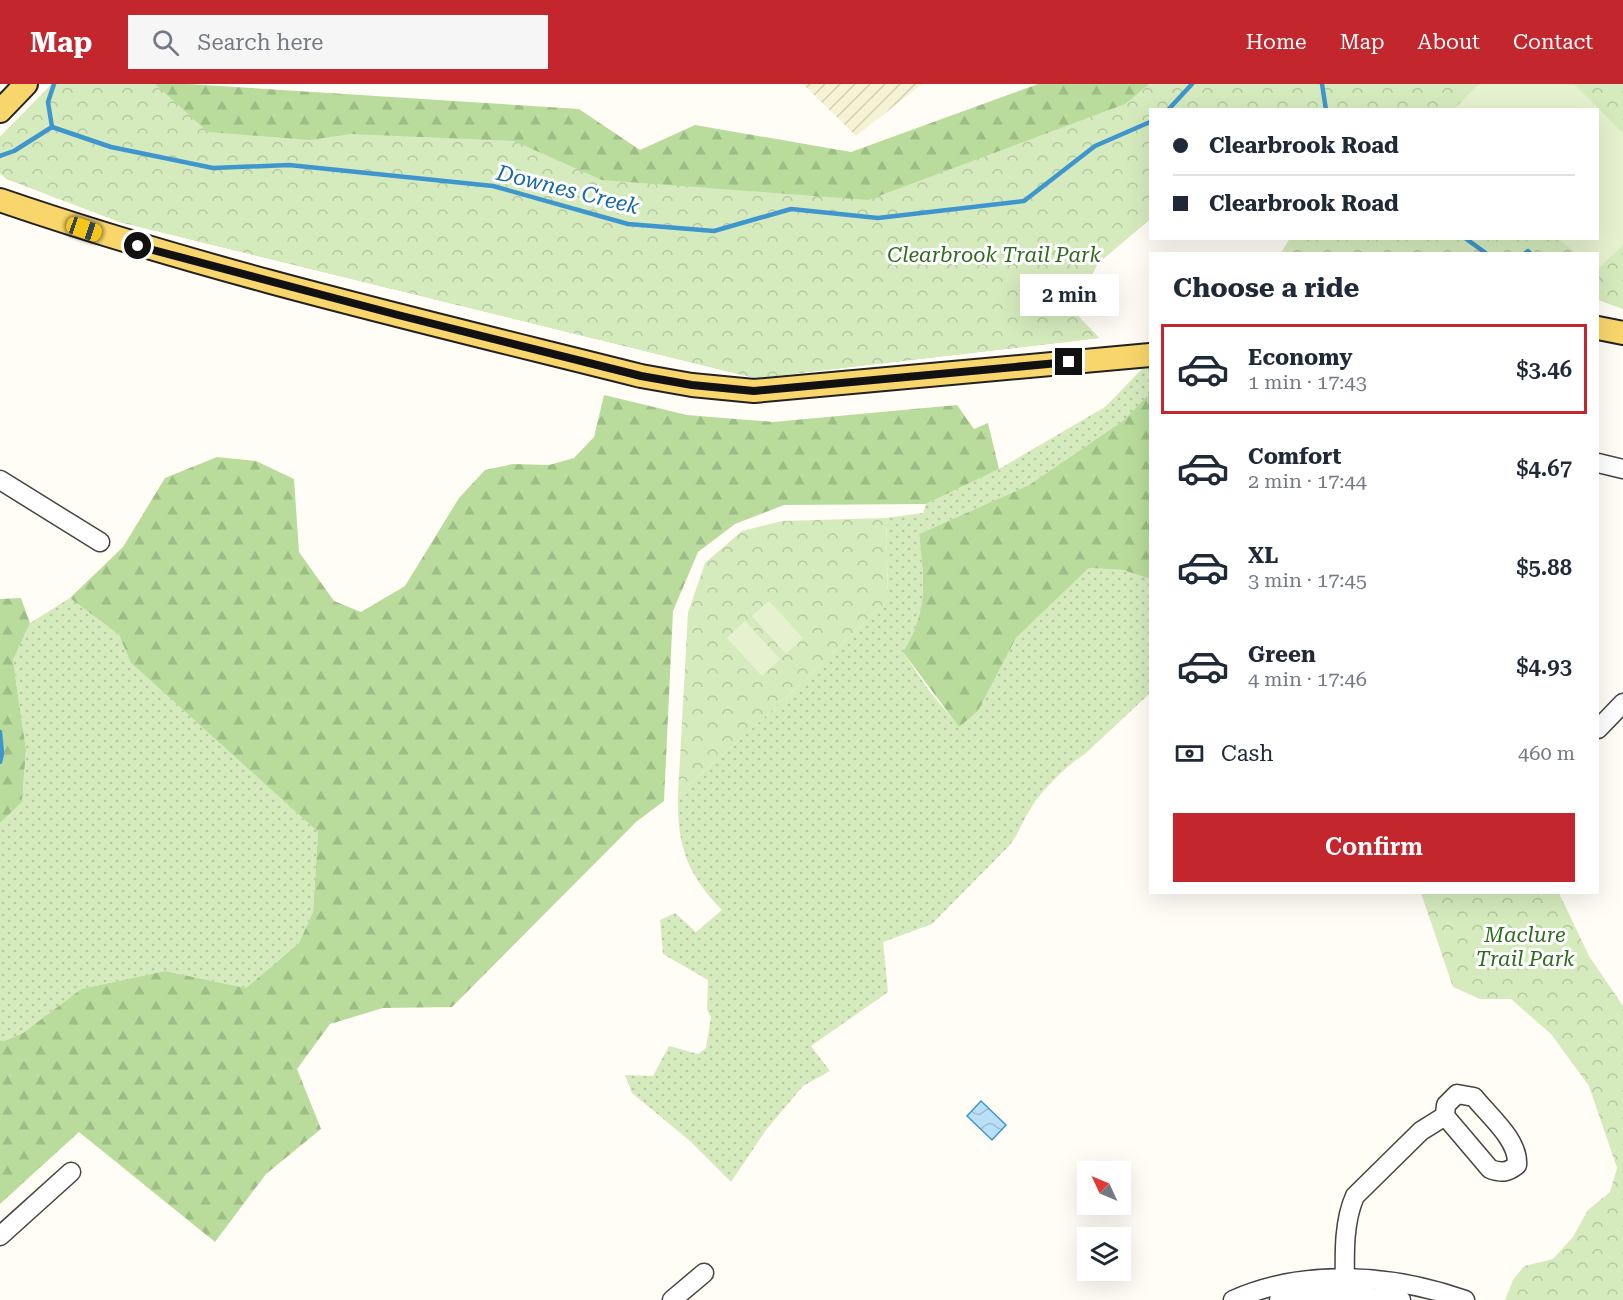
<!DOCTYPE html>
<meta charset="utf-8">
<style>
:root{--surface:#fff;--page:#f6f6f7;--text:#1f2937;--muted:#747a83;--line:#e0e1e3;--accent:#c4262e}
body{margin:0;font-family:"Roboto Serif",serif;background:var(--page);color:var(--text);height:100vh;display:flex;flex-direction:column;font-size:22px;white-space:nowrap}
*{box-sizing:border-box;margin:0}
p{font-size:20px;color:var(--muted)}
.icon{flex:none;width:33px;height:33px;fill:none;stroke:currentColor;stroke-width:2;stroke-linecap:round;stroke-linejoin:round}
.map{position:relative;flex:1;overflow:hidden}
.details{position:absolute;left:1149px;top:168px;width:450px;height:642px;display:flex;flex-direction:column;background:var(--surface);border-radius:0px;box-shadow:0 6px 24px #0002}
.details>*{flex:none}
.banner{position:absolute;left:1149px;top:24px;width:450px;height:132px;border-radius:0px;box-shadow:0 6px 24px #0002;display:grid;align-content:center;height:132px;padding:0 24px;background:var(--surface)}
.needle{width:39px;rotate:314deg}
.buttons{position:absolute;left:1077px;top:1077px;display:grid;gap:12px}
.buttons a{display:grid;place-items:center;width:54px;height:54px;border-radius:0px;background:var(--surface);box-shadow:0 6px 24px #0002;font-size:30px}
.end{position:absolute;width:27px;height:27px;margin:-14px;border:8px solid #111;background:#fff;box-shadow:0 0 0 3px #fff}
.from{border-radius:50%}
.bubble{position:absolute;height:42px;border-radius:0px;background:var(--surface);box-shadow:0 6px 24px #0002;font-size:20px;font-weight:600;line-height:42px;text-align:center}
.car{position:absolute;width:18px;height:36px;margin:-18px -9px;border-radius:8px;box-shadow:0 0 4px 2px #0007;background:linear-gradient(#f5c518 24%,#345 0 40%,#f5c518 0 76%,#345 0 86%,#f5c518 0)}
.banner b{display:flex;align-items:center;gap:21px;height:57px;font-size:22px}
.banner b+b{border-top:2px solid var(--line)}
.banner i{width:15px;height:15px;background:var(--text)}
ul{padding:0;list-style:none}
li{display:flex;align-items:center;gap:18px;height:90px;margin:0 12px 9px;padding:0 12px;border:3px solid transparent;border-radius:0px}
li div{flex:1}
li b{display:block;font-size:22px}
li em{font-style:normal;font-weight:600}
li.current{border-color:var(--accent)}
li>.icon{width:54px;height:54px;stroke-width:1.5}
h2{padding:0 24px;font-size:27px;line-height:72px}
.pay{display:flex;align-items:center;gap:15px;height:66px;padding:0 24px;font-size:22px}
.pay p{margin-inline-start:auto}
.primary-button{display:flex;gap:12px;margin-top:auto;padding:12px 24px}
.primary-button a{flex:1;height:69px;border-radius:0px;background:var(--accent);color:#fff;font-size:24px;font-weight:600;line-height:69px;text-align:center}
header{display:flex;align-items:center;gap:36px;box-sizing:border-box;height:84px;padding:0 30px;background:var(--accent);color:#fff}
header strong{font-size:28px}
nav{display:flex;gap:33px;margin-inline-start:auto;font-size:21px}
.search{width:420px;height:54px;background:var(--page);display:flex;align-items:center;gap:15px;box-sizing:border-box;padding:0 21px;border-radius:0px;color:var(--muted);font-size:22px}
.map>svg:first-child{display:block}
.farmland{fill:url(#farmland-furrows)}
.grass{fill:url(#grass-dots)}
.forest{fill:url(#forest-firs)}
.park{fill:url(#park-crowns)}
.pitch{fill:#e6f2cf}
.water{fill:url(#water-waves);stroke:#3f96cf;stroke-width:1.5}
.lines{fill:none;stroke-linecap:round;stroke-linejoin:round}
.stream{stroke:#3f96cf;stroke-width:4.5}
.minor-casing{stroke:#444;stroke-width:21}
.major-casing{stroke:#222;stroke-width:26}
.minor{stroke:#fff;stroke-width:18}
.major{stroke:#f9d66b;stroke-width:22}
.route{stroke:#111;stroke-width:8}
.labels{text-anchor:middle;stroke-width:6;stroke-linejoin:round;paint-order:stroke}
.park-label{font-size:21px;font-style:italic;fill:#2f6b1f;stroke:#fff}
.water-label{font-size:22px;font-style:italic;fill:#1768a6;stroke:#fff}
</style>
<header>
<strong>Map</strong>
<div class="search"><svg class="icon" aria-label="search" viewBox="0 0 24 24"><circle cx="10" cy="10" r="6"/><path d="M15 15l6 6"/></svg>Search here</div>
<nav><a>Home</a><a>Map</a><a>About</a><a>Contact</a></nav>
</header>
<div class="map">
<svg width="1623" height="1216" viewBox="0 0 1623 1216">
<defs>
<pattern id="farmland-furrows" width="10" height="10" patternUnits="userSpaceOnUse" patternTransform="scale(1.5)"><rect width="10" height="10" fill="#f6f3d4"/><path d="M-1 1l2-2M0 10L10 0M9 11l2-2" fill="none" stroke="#d2cfb5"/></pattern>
<pattern id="grass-dots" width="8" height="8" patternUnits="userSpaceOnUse" patternTransform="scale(1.5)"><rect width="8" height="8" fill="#d5ebbd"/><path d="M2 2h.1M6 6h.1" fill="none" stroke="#b6c8a1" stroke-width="1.8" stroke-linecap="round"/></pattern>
<pattern id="forest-firs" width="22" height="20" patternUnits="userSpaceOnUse" patternTransform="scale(1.5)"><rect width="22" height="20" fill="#b9dc9c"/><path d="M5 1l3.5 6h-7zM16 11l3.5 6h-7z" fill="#9ebc85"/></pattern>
<pattern id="park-crowns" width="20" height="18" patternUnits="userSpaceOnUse" patternTransform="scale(1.5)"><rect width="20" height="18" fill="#d5ebbd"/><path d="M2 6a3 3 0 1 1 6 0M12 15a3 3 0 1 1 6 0" fill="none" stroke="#b6c8a1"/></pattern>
<pattern id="water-waves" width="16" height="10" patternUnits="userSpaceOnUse" patternTransform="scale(1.5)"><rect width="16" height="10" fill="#b9e0f7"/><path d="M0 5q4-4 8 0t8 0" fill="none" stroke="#9ebfd3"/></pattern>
</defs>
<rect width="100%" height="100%" fill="#fffdf5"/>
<polygon class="farmland" points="803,0 922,0 856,52"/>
<g class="grass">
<path d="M 1143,284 L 1150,284 L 1150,309 L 1124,336 L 1029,401 L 919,450 C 924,497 929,525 903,568 L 930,608 L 959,642 L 978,627 L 1016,554 L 1089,484 L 1123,486 L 1150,495 L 1150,609 L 1085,670 C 1068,680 1041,707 1031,724 C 1023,736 1019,749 1010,761 L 932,840 L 883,858 L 888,908 L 811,962 L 830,987 L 803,1002 L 766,1046 L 731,1098 L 690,1057 L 632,1009 L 625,991 L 653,992 L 669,962 L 698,970 L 706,964 L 711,933 L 707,926 L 708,896 L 663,870 L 660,836 L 675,829 L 696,848 L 722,826 C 687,790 677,762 678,711 L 790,610 L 888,516 L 886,434 L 923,429 L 926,420 L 999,385 L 1105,323 Z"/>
<polygon points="70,514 119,551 131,579 318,748 313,828 299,859 246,904 165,887 81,905 23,949 4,957 0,956 0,739 22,718 26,666 13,576 30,539"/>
</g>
<g class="forest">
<polygon points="52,0 188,0 579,25 640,66 695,41 851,68 1038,0 1383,0 1150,26 1150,135 1098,179 1072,226 1099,254 755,294 120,138 7,95 0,89 0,53"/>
<path d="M 1150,309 L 1150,495 L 1123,486 L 1089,484 L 1016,554 L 978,627 L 959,643 L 903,568 C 929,525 924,497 919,450 L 1029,401 L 1124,336 Z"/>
<polygon points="604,311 687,331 773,338 957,321 974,345 988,339 999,385 926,420 784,421 735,440 698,468 673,527 664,717 636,738 452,923 383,924 330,940 297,985 321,1045 266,1090 215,1158 79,1048 0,1120 0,956 4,957 23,949 81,905 165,887 246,904 299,859 313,828 318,748 131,579 119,551 70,514 123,463 165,394 217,373 256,377 294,395 299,468 334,517 361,528 405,502 459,414 485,386 513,380 549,381 574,374 594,353"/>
<polygon points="21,514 30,539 13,576 26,666 22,718 0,739 0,515"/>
</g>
<g class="park">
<polygon points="52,0 155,0 208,48 310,56 350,50 514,57 602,96 868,116 1125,20 1149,0 1623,0 1623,225 1598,216 1598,170 1281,169 1290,154 1598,154 1598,26 1150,26 1150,135 1098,179 1072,226 1099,254 755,294 120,138 7,95 0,89 0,53"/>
<polygon points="886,434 888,516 790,610 678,711 688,529 705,479 742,447 782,437"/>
<polygon points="1538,808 1541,811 1544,809 1559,809 1589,872 1623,922 1623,1216 1505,1216 1513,1196 1524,1182 1553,1175 1573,1153 1588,1126 1610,1108 1617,1084 1589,1002 1551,950 1511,915 1480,915 1453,903 1421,809"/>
</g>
<g class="pitch">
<polygon points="1479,0 1574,0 1623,49 1623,161 1598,185 1598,170 1576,169 1559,155 1598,154 1598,26 1454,25"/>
<polygon points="769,517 803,554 786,570 752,532"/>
<polygon points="745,537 780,575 762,592 727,554"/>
</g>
<polygon class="water" points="981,1017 1006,1041 992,1056 967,1032"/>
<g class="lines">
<g class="stream">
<polyline points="1322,0 1326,26"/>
<polyline points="1168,26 1192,0"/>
<polyline points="52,43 111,63 213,84 289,81 493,102 628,140 714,147 791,125 878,134 1024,117 1095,62 1150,38"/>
<polyline points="52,43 48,18 54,0"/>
<polyline points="0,72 14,67 52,43"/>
<polyline points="1465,154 1487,170"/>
<polyline points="1524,170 1528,167 1531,170"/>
<polyline points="0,648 2,670 0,678"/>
</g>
<g class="minor-casing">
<g id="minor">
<polyline points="1598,379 1623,385"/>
<polyline points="0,396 100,458"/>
<polyline points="1598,645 1623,619"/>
<path d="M 1457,1010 L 1474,1013 C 1489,1032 1519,1056 1517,1081 C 1507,1089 1501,1089 1490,1085 L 1445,1032 L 1446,1021 Z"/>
<polyline points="0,1152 71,1088"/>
<path d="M 1345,1209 C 1345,1178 1342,1141 1355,1112 L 1421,1047 L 1445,1032"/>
<polyline points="672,1216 704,1189"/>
<path d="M 1233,1216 C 1305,1184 1392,1190 1465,1216"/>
<polyline points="1279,1216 1332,1209 1401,1216"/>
</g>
</g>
<g class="major-casing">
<g id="major">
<polyline points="0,27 26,0"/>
<path d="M 0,116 C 210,188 426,238 641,292 L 692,301 L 754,307 L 1150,271"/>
<polyline points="1598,244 1623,249"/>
</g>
</g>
<use href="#minor" class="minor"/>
<use href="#major" class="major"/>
</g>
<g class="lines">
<polyline class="route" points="138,162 398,231 641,292 692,301 754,307 1069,278"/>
</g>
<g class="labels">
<g class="park-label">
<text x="994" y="178">Clearbrook Trail Park</text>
<text x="1525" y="858">Maclure<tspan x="1525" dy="24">Trail Park</tspan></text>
</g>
<g class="water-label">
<text transform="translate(568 105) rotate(14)" y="8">Downes Creek</text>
</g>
</g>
</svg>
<div class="buttons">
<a><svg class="needle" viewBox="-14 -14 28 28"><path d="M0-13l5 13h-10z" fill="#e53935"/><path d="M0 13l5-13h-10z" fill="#747a83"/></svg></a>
<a><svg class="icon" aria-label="layers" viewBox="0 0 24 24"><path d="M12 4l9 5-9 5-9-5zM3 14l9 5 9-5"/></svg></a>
</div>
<i class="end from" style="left:138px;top:162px"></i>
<i class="end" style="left:1069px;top:278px"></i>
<div class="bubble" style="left:1020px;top:190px;width:99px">2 min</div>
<i class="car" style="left:84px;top:145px;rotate:109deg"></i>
<div class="banner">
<b><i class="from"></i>Clearbrook Road</b>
<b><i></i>Clearbrook Road</b>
</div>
<section class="details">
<h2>Choose a ride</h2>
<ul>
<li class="current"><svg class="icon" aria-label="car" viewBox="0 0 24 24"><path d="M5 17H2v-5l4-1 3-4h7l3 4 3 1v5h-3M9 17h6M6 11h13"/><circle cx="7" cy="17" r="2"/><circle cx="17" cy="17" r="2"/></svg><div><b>Economy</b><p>1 min · 17:43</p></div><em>$3.46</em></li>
<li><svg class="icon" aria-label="car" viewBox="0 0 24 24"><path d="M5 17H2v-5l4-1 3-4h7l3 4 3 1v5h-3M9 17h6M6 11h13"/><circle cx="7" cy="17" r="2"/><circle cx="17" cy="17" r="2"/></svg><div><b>Comfort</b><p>2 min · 17:44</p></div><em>$4.67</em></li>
<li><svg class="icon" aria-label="car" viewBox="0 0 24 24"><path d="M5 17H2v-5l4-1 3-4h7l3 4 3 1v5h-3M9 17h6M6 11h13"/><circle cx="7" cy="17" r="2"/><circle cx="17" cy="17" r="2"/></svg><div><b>XL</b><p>3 min · 17:45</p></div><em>$5.88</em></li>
<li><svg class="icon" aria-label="car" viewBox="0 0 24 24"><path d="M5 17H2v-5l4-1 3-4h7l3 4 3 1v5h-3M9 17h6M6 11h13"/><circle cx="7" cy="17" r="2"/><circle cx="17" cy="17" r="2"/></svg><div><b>Green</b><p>4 min · 17:46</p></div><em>$4.93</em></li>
</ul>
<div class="pay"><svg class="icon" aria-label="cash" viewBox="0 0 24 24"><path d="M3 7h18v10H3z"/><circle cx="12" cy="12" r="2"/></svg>Cash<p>460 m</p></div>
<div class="primary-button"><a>Confirm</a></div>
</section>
</div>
